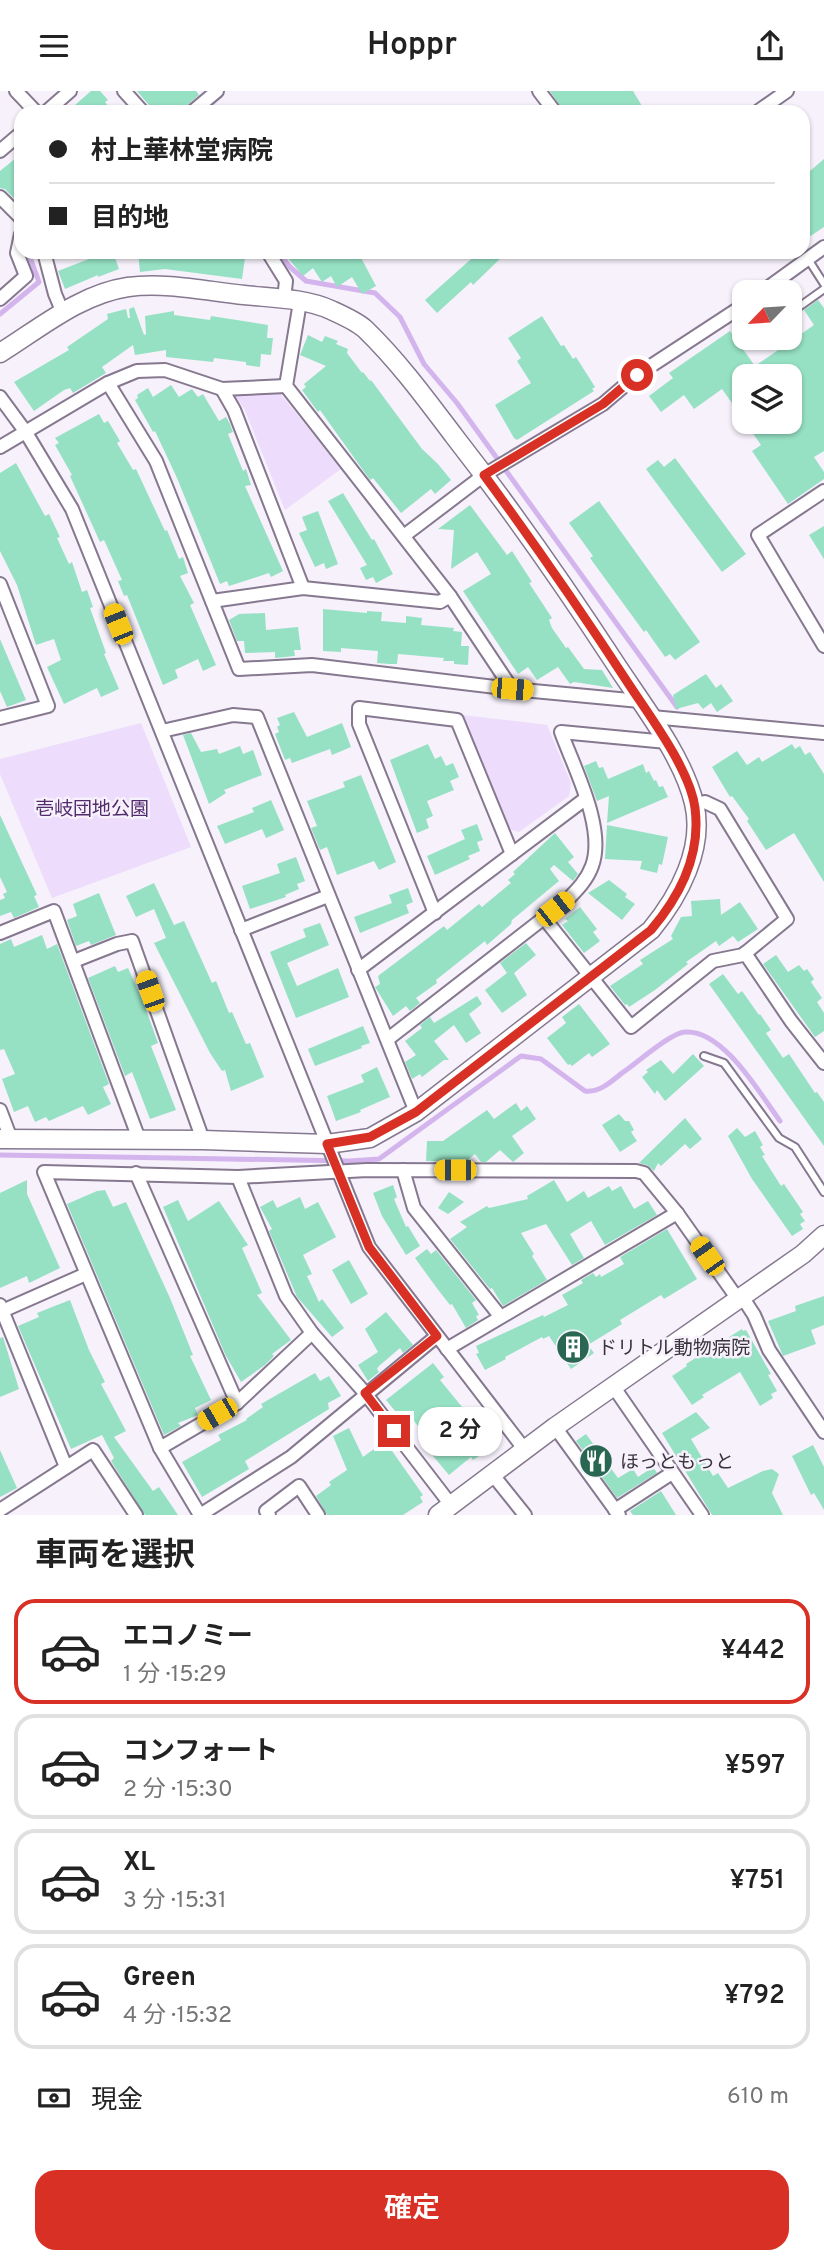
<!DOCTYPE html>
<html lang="ja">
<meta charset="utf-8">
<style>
:root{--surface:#fff;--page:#f6f6f6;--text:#222;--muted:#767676;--line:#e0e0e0;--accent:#d93025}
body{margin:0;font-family:Overpass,"Noto Sans JP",sans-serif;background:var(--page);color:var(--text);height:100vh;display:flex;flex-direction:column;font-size:26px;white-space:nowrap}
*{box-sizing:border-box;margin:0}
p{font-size:23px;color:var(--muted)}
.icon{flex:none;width:38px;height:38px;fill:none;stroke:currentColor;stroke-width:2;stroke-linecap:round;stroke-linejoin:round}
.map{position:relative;height:1424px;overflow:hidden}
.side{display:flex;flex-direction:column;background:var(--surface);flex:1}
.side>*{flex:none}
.top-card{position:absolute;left:14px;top:14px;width:796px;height:154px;border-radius:21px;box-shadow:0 2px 5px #0004;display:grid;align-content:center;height:154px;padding:0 35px;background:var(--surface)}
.needle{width:46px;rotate:245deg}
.tools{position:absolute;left:732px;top:189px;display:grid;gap:14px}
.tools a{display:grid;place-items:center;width:70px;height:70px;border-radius:14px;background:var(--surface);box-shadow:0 2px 5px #0004;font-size:35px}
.end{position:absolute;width:32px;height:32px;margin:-16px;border:9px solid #d93025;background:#fff;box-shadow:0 0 0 4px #fff}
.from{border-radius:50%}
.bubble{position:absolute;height:49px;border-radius:21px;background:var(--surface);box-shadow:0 2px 5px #0004;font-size:23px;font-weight:600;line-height:49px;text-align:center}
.car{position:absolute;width:21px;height:42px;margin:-21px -10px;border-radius:9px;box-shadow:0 0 5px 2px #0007;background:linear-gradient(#f5c518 24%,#345 0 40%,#f5c518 0 76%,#345 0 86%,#f5c518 0)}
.top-card b{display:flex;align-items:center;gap:24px;height:66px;font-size:26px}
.top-card b+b{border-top:2px solid var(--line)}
.top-card i{width:18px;height:18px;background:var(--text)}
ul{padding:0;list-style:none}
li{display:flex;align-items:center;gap:21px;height:105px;margin:0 14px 10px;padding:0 21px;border:4px solid var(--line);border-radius:21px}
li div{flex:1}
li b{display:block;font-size:26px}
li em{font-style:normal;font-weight:600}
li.on{border-color:var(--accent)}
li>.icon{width:63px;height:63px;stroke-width:1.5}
h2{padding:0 35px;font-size:32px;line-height:84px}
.pay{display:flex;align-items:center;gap:18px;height:77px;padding:0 35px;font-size:26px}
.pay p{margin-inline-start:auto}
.action{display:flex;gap:14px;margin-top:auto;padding:14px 35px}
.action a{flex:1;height:80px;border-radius:21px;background:var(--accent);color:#fff;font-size:28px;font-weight:600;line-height:80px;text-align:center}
header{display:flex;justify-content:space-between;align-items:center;height:91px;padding:0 35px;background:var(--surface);font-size:32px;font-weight:600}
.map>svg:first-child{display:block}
.green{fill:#eddcfb}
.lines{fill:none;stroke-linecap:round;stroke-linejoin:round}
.stream{stroke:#d3b4ec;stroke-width:5}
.building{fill:#96e1c4}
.lane-casing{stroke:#85788f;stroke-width:10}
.street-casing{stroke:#85788f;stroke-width:16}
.secondary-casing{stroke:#85788f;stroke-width:21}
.lane{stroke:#fff;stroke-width:6}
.street{stroke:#fff;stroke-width:12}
.secondary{stroke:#fff;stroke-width:18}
.route{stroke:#d93025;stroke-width:9}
.labels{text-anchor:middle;stroke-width:5;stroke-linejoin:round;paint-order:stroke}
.park-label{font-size:19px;fill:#522b6d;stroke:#f6f1fb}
.poi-label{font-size:19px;fill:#38333d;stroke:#f6f1fb;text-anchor:start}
</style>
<header><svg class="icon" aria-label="menu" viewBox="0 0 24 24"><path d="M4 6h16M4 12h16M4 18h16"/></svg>Hoppr<svg class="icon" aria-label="share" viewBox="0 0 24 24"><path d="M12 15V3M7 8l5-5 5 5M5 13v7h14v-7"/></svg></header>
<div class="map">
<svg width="824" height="1424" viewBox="0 0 824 1424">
<rect width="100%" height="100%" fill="#f6f1fb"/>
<g class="green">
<polygon points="279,301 341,378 285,419 244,317 232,302"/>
<polygon points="463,624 547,634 571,692 569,705 519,741 509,738"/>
<polygon points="141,632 191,756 52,807 0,683 0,668"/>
</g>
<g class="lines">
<g class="stream">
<polyline points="278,161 290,176 306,190 375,202 400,226 424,273 457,312 677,616"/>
<polyline points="0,223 39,191 28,161"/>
<path d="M 0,1064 L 350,1070 L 379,1068 L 521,965 L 541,968 L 585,1000 C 599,1002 611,991 622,982 C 636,973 670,942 685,941 C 723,938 760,1003 780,1030"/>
</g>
</g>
<g class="building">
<polygon points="91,0 100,0 108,9 105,11 113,21 67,21"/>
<polygon points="137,0 196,0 199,4 186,15 183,21 167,21 160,14 154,20"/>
<polygon points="550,0 633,0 642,15 632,21 564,21"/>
<polygon points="21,63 21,115 5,98 0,97 0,80"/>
<polygon points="824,68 824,136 803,150 803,86"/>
<polygon points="107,161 113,161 119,178 98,186 98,184 65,198 58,180"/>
<polygon points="138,161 192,161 191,164 216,168 217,161 233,161 232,165 245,167 242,188 165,178 140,181"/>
<polygon points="283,161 358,161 376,195 362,203 352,186 337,196 331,185 322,191 313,177 303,185"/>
<polygon points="479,161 507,161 473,194 471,191 437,222 425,209"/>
<polygon points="818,209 824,217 824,360 814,366 824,381 824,388 788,413 752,360 761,354 745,331 801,331 789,314 789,285 744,285 744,329 722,298 694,318 684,304 661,321 649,305 673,287 669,282 730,240 755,275 814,234 804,219"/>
<polygon points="134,216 144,244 146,243 145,225 174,220 174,224 210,229 211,225 268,234 267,247 273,247 271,264 261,263 260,276 246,274 246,271 214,267 213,271 166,266 166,259 135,264 133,254 102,276 106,282 73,302 70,297 64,299 34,320 14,291 69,259 67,256 108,228 107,223 126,218 128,227 130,227 129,218"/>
<polygon points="542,225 561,255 564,254 573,268 576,266 595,296 592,298 594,300 517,349 514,347 495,314 531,292 517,270 521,267 508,247"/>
<polygon points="308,244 322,251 325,245 338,250 336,253 348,258 347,262 362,282 363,281 370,290 371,289 422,358 438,373 451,389 435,403 431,398 401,422 373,387 370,389 320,319 318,321 302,299 306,296 304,293 326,275 300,264"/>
<polygon points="171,294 179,306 192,298 198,306 203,303 219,330 226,326 230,333 233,341 228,343 243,380 246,378 251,394 245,395 283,480 271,486 269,482 229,495 227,490 220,493 177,387 155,340 153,341 135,309 138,307 137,304 148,297 153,306"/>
<polygon points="99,323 104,332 108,330 120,350 117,352 133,379 136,378 165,440 167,439 179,468 183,466 188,482 180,485 194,512 190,514 216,574 203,580 198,568 175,579 178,587 163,594 127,504 124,505 118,490 122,489 104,449 100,451 70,385 72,384 55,354 59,352 55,347"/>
<polygon points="675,367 746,463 722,481 646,378 658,369 664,376"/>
<polygon points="16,372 45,425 49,423 60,446 57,447 69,473 72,471 82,501 87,499 93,516 90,517 106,562 104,563 119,598 101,606 97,597 64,613 47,576 61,569 54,548 36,554 17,494 0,460 0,382"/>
<polygon points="343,402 372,449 374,448 393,483 376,492 373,486 366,489 360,477 367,474 328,410"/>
<polygon points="599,410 700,551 675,569 670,563 665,566 646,539 644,541 590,467 593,465 569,432"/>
<polygon points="470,414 507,464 512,460 532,491 529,492 552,527 549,529 552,537 566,557 568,556 584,578 602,579 613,597 574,591 570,593 558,576 537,589 528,576 518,583 463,500 491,483 477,461 451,478 454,439 438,438"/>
<polygon points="318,420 338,473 326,478 324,472 315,476 299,442 307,439 302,426"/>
<polygon points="824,435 824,468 809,444"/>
<polygon points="323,518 367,522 367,520 382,521 381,530 406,532 406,525 422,527 421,534 454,537 453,540 462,541 461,555 469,555 468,574 454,573 454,570 443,570 444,567 398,563 397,573 389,573 377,572 378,560 341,557 341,561 323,560"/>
<polygon points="265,522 266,539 298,536 301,559 294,559 295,565 275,567 275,561 245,562 244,550 237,550 229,529 239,523"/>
<polygon points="0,548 26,609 7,616 0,600"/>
<polygon points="706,583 716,597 721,593 733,610 717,621 711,612 703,618 698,612 676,618 673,604"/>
<polygon points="294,621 307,646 342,632 351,656 332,664 330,658 292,672 290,667 285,669 275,643 279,641 277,636 280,634 277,627"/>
<polygon points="191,642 201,661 217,658 219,663 240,655 243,663 253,659 262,684 224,699 226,702 209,713 183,644"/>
<polygon points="428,653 435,668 441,665 446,675 453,672 459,686 450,690 454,699 427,710 433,725 426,728 429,737 417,742 390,669"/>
<polygon points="792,653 795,658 800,655 805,664 810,661 824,683 824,791 794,742 766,759 747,730 749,728 732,705 730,706 712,676 737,660 747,674 759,666 762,671"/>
<polygon points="596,670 599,677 603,676 608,688 643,673 646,682 649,680 654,690 656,689 659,696 663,695 668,706 607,732 609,705 597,710 584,675"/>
<polygon points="361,684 396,771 379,779 374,770 337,784 327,756 320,759 311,737 317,735 307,710 345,696 343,691"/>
<polygon points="271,709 284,739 266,747 262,738 225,753 217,735 254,721 252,717"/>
<polygon points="0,724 37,804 34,805 39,816 14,827 11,821 0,825 0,809 5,807 3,803 7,801 0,786"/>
<polygon points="477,733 483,749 477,751 480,760 468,765 470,768 435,784 427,765 465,748 461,739"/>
<polygon points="607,734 668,746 662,774 659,773 657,782 640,778 642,770 605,768"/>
<polygon points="555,742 574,766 568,771 578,783 573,790 554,774 550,778 559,790 512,829 511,833 487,854 485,850 436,889 437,892 416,907 420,912 410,920 406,915 393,925 375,896 380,893 378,885 444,835 447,839 479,813 482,816 511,792 508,789 515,783 513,781"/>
<polygon points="296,766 305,790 297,793 299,798 285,804 286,806 250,818 242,795 280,782 277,773"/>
<polygon points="609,789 627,803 625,806 635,813 622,829 588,802"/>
<polygon points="154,792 174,834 184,830 212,892 216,890 229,922 232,921 246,953 250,952 264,986 231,1000 225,979 222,980 210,962 154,852 166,847 154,818 136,826 126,805"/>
<polygon points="408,797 413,811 406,814 409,822 360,842 354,826 392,812 389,804"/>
<polygon points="99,802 116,844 91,854 89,850 76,855 67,829 77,825 73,813"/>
<polygon points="720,808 721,824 740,811 758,838 738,851 733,845 719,855 716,850 686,871 688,873 655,899 629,916 627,913 625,914 610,895 643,873 640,869 673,848 671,845 681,826 692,825 691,810"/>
<polygon points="580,816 597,838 593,841 600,850 584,862 562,834 568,830 565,828"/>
<polygon points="320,832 329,854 287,872 297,895 338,877 349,906 296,927 270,861 306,846 303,838"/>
<polygon points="42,844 47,858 57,853 109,993 103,996 111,1013 88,1024 83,1015 49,1030 46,1026 35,1031 28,1015 14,1021 2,988 15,983 4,958 0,959 0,853 11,848 14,856"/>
<polygon points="526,852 536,864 514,882 527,904 502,922 485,899 507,882 500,872"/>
<polygon points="776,864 788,881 799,874 804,880 807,878 814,888 811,891 822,907 817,911 824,922 824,940 815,946 763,873"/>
<polygon points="115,875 118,881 128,877 144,913 158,952 151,955 176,1019 150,1028 132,981 125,985 88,887"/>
<polygon points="723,883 738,903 742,900 759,924 760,923 771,939 766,942 783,967 789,963 815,1002 817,1001 824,1011 824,1055 709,893"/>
<polygon points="477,905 482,913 469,923 481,942 466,952 454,934 434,950 449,969 444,969 422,986 420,983 412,988 405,971 416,964 405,950 422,937 420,934 430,926 434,932"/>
<polygon points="579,913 610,953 592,966 589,962 572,975 570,973 568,974 547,947 566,932 562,926"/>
<polygon points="363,935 370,952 361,955 362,957 315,975 308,958"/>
<polygon points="693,963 704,975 665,1010 657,999 655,1003 642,986 648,981 646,979 661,969 673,983"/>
<polygon points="377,976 390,1006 360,1019 361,1021 336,1030 327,1005 364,991 361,984"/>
<polygon points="516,1012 521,1020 527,1015 536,1028 512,1045 524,1062 513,1071 500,1059 486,1071 481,1071 475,1063 465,1071 426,1070 427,1050 443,1050 487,1019 494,1028"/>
<polygon points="619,1023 625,1030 629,1030 634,1039 631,1041 637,1050 620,1061 602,1034"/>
<polygon points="685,1027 702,1048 690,1058 685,1053 661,1075 658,1072 654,1080 647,1074 639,1072"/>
<polygon points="737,1037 745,1046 755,1040 763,1054 760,1056 765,1064 762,1065 781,1095 784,1093 803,1121 800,1123 805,1130 800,1133 803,1138 792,1145 752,1088 728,1045"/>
<polygon points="27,1089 27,1103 60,1177 29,1192 27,1185 0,1197 0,1102"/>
<polygon points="554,1089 567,1111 584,1100 588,1107 609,1095 612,1100 621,1095 634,1118 648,1110 657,1124 605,1154 591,1130 570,1143 584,1167 572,1174 546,1133 521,1142 534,1163 532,1165 547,1189 503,1215 492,1197 490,1198 450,1148 467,1136 460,1131 487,1115 489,1117 528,1108 527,1105"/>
<polygon points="393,1094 397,1106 394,1108 406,1136 408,1135 420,1155 406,1164 382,1125 373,1102"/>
<polygon points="105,1099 113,1116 126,1111 170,1207 193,1264 190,1265 211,1309 195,1317 198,1324 178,1332 181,1335 164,1344 67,1113 97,1100"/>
<polygon points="449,1101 464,1111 448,1123 438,1117"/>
<polygon points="300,1106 305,1118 318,1111 336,1146 303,1164 312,1183 307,1185 319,1211 322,1208 344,1237 332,1246 297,1206 269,1140 272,1138 260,1116 273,1109 277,1117"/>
<polygon points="178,1109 188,1130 219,1110 248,1154 242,1157 262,1202 257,1204 291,1249 272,1263 274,1265 265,1274 241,1291 225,1263 163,1116"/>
<polygon points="667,1138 697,1188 664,1208 661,1204 620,1229 622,1233 588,1254 594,1262 571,1278 549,1245 543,1248 542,1246 505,1266 506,1268 485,1279 476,1263 479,1262 476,1255 543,1224 544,1226 568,1214 562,1204 583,1192 581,1189 593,1182 596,1186 600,1183 601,1186 624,1173 620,1166"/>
<polygon points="427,1158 431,1163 436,1159 476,1209 472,1212 479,1224 476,1225 478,1229 466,1237 452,1213 450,1214 436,1196 415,1167"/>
<polygon points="349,1169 368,1203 351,1213 332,1179"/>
<polygon points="824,1205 824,1234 811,1239 816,1253 783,1265 768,1230 796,1220 795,1215"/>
<polygon points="70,1209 89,1259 105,1291 101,1293 126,1340 114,1346 153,1400 159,1396 178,1424 145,1424 111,1370 114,1367 102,1344 71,1358 18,1235 39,1226 37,1222"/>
<polygon points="386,1221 413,1254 403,1262 400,1257 379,1275 377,1278 379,1281 368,1290 358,1274 378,1261 365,1238"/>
<polygon points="742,1238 743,1240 746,1239 771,1283 768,1284 777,1300 771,1303 773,1307 760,1315 740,1281 702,1304 704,1306 692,1314 672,1285 687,1275 686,1273"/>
<polygon points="3,1246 19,1298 0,1306 0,1247"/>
<polygon points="433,1272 444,1286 440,1289 494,1355 473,1369 471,1366 449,1384 433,1365 438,1361 407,1321 400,1326 386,1309"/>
<polygon points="315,1282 320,1290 329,1285 341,1305 328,1312 329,1318 245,1370 249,1378 202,1406 182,1371 221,1349 218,1344 247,1329 246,1328 263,1316 261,1313"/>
<polygon points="696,1321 710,1337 691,1348 713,1385 718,1382 728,1397 763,1380 772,1378 779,1383 772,1402 783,1424 712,1424 662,1342"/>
<polygon points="349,1337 363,1366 385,1350 423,1404 420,1406 423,1411 403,1424 327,1424 316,1405 331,1394 329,1391 347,1379 333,1345"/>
<polygon points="586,1343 618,1387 633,1378 638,1386 653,1376 657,1382 617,1407 576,1350"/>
<polygon points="813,1354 824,1376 824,1419 814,1402 811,1404 792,1365"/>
<polygon points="0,1359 17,1397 0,1406"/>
<polygon points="661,1400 676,1424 633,1424 630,1420"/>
</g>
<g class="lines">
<g class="lane-casing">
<g id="lane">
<polyline points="808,168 824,193"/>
<polyline points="789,223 824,198"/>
<polyline points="704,965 724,972 779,1047 795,1056 824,1101"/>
</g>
</g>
<g class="street-casing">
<g id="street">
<polyline points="16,0 36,21"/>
<polyline points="124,0 143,21"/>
<polyline points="539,0 555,21"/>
<polyline points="46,21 70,0"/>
<polyline points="192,21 217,0"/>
<polyline points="757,21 787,0"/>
<polyline points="0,60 21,42"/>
<polyline points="0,106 21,127"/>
<polyline points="44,161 55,203 63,222"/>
<polyline points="268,161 286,190 284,208"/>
<polyline points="762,201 824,156"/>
<polyline points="0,208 26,185 17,162 21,143"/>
<polyline points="300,211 286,295 450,505 512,598"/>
<polyline points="108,292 156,370 239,578 312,574 512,598 640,610"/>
<polyline points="222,298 234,319 303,497"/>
<polyline points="0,306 25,340 72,418 369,1156 525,1359"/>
<polyline points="0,356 108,292 137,280 165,279 222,298 286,295"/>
<polyline points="824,400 758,444 824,555"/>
<polyline points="405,444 484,384 603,313 637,284 744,214"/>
<polyline points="0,493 48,615 0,627"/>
<polyline points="212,510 303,497 440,511 450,505"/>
<polyline points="652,626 824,642"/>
<polyline points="162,640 233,624 257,626 416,1021"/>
<polyline points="435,822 359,633 359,617 457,629 512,763"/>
<polyline points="544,827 631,936 713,870 743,864 787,828 720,718 705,711 695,714"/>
<polyline points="241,839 328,805"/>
<polyline points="0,842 54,820 139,1048"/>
<polyline points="745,862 791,930 824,972"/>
<polyline points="74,870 117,853 132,850 203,1049"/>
<polyline points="358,879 585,708"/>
<path d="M 388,948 L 567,809 C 577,799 587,789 592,775 C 606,737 574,677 561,641 L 667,651"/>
<polyline points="0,1019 11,1048"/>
<polyline points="403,1079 414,1117 500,1225"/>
<polyline points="136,1082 237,1312"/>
<polyline points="238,1086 286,1205 312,1242 365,1302 451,1414"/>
<polyline points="741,1204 754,1224 769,1259 824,1341"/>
<polyline points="0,1214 66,1376"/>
<polyline points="0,1221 86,1183"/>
<polyline points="447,1258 677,1122"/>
<polyline points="613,1295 702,1424"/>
<polyline points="555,1336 619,1424"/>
<polyline points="160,1357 237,1312 312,1242"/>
<polyline points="493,1384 525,1424"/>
<polyline points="0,1419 93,1359 136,1424"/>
<polyline points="615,1419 672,1382"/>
<polyline points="200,1424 160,1357 44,1081 238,1086 367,1079 636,1080 644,1082 677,1122 737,1207"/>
<polyline points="200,1424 291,1366 437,1245"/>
<polyline points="269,1424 266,1420 299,1395 318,1424"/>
</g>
</g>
<g class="secondary-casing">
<g id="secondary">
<path d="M 0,262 C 39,238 80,203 128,196 C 165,191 206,200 244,204 C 272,207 305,207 331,219 C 342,224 356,230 365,238 C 399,271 426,308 454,345 C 511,418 564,494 615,572 C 641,612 683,665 694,712 C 705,757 679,805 651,839 L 416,1021 L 370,1047 L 327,1053 L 203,1049 L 0,1048"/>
<polyline points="438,1424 555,1336 803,1163 824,1144"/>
</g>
</g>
<use href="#lane" class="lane"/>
<use href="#street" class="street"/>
<use href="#secondary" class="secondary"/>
</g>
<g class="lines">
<path class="route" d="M 394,1340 L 365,1302 L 437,1245 L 369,1156 L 327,1053 L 370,1046 L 416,1021 L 651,839 C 680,805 701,763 695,717 C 690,679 651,627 630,595 C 583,523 535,453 484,384 L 603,313 L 637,284"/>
</g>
<defs>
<g id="building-disc" transform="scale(1.75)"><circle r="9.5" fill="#2a6753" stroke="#f6f1fb"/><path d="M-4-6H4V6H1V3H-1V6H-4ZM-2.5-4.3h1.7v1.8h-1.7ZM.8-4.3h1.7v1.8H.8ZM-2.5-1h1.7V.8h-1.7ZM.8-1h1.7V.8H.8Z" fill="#fff"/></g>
<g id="restaurant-disc" transform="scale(1.75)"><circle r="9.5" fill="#2a6753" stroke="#f6f1fb"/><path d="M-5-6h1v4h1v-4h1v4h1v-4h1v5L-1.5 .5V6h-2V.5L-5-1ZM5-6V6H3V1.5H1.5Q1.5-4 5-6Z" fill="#fff"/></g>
</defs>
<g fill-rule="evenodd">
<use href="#building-disc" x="573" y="1256"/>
<use href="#restaurant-disc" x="596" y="1370"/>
</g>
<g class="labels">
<g class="park-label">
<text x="92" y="724">壱岐団地公園</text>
</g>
<g class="poi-label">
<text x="598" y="1263">ドリトル動物病院</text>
<text x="620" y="1377">ほっともっと</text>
</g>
</g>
</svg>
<div class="tools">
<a><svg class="needle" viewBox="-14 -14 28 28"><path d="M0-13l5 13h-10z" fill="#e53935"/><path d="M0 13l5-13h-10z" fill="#767676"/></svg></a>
<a><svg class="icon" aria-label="layers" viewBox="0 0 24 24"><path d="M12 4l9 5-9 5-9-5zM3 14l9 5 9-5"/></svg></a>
</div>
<i class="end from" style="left:637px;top:284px"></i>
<i class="end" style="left:394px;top:1340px"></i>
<div class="bubble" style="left:418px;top:1316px;width:84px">2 分</div>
<i class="car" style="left:118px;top:533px;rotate:338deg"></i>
<i class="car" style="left:512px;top:598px;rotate:95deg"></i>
<i class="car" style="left:555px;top:818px;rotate:52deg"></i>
<i class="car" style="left:150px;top:900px;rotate:341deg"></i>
<i class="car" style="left:455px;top:1079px;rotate:270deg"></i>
<i class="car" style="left:707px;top:1165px;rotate:325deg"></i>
<i class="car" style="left:217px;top:1323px;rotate:240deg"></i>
<div class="top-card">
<b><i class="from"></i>村上華林堂病院</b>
<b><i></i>目的地</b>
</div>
</div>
<section class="side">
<h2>車両を選択</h2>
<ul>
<li class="on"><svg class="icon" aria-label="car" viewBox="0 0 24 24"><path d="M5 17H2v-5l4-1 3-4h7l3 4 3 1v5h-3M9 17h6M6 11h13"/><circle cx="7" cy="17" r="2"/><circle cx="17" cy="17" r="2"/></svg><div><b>エコノミー</b><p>1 分 · 15:29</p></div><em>¥442</em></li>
<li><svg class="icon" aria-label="car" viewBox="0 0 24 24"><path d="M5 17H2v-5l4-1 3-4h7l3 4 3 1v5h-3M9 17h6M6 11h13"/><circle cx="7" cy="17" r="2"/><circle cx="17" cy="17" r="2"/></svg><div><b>コンフォート</b><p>2 分 · 15:30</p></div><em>¥597</em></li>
<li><svg class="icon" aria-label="car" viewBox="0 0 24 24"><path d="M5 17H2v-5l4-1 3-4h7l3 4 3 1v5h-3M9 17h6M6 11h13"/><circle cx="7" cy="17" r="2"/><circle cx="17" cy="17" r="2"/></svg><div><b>XL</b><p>3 分 · 15:31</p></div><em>¥751</em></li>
<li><svg class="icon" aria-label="car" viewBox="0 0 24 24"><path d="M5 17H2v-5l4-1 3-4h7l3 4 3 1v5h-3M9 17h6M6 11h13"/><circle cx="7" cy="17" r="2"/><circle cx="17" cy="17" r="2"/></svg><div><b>Green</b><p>4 分 · 15:32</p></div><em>¥792</em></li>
</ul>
<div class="pay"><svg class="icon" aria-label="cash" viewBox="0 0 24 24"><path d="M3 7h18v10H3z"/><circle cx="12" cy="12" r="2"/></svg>現金<p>610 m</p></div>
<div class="action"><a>確定</a></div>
</section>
